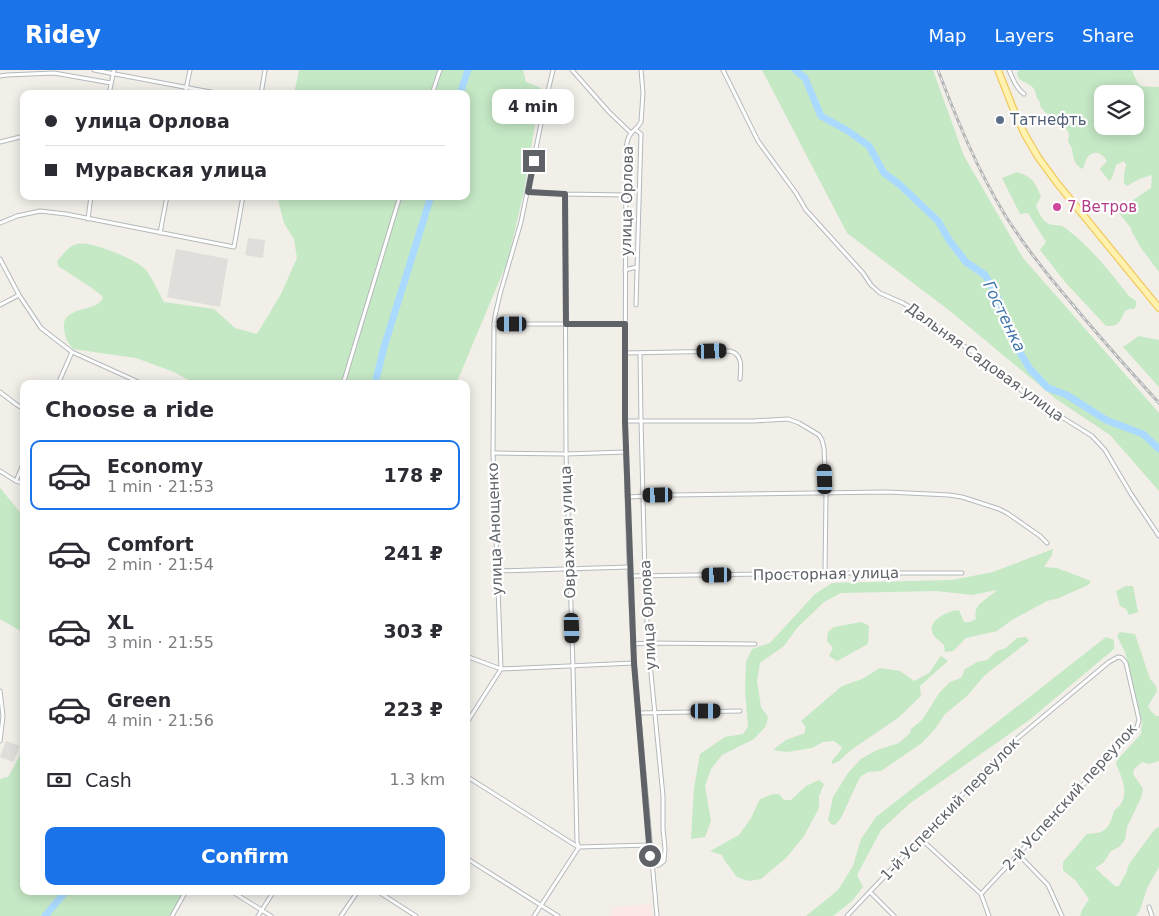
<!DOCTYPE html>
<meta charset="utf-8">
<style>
:root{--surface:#fff;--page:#f2f2f3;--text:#2b2b33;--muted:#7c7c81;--line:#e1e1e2;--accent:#1a73e8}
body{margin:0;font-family:"DejaVu Sans",sans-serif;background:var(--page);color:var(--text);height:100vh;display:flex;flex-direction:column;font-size:19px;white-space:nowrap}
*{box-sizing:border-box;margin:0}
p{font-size:16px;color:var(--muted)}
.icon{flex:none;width:28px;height:28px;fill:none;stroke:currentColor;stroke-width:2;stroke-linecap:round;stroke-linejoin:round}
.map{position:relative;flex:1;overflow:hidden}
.side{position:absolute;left:20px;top:310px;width:450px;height:515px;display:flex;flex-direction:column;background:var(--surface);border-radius:10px;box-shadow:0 2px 12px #0003}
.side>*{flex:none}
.guide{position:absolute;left:20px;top:20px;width:450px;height:110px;border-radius:10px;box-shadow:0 2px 12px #0003;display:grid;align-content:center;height:110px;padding:0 25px;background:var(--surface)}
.fabs{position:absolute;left:1094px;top:15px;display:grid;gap:10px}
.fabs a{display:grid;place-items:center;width:50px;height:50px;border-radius:10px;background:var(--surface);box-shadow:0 2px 12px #0003;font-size:25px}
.end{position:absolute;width:22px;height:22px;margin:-11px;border:6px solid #5f6368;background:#fff;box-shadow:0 0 0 2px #fff}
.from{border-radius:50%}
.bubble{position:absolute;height:35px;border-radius:10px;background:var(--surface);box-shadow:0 2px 12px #0003;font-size:16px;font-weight:700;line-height:35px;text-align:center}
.car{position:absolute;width:15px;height:30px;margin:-15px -8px;border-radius:6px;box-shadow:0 0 4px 1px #0007;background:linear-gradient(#222 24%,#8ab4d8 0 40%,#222 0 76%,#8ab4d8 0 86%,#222 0)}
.guide b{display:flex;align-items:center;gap:18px;height:48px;font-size:19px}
.guide b+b{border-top:1px solid var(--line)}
.guide i{width:12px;height:12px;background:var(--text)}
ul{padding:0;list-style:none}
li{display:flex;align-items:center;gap:15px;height:70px;margin:0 10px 8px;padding:0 15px;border:2px solid transparent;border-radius:10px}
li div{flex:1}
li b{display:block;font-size:19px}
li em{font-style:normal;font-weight:700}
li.current{border-color:var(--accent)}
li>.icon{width:45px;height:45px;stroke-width:1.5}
h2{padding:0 25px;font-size:22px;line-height:60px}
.pay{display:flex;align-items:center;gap:12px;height:55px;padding:0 25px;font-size:19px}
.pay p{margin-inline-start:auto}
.button{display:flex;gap:10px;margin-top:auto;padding:10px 25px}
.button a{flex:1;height:58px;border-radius:10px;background:var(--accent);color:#fff;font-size:20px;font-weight:700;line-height:58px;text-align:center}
header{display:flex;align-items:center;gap:30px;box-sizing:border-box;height:70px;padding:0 25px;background:var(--accent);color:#fff}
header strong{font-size:24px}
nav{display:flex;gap:28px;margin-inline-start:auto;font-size:18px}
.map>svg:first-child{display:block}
.industrial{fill:#e0deda}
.medical{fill:#fce8e6}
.green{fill:#c5e8c5;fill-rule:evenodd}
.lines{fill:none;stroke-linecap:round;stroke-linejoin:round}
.river{stroke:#aadaff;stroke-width:7}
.minor-casing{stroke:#b5b8bc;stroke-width:5}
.primary-casing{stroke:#f2c960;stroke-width:8}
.minor{stroke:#fff;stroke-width:3}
.primary{stroke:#fff2af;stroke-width:5.5}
.rail-casing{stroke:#b6b7b8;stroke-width:3}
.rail{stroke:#fff;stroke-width:1;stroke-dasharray:4;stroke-linecap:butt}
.route{stroke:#5f6368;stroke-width:6}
.service-dot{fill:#5c6f8a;stroke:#fff;stroke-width:2}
.hotel-dot{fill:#d1479c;stroke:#fff;stroke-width:2}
.labels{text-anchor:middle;stroke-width:4.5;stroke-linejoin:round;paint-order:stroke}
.service-label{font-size:15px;fill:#4e5e75;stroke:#fff;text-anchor:start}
.street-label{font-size:15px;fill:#5f6368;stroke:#fff}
.hotel-label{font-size:15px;fill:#b23c85;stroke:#fff;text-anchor:start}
.water-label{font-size:16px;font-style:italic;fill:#4174aa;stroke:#fff}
</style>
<header>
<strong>Ridey</strong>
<nav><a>Map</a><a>Layers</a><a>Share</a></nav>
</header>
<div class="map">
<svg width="1159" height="846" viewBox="0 0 1159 846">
<rect width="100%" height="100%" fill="#f1efe8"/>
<g class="industrial">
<polygon points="248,168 265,170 263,188 245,185"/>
<polygon points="176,179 228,189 220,237 167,227"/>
<polygon points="6,671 20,676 13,692 0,687"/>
</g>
<polygon class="medical" points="651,834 652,846 611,846 614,837"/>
<g class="green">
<path d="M 299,0 L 523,0 L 526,12 L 541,18 L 524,121 L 508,190 L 456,314 L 196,314 L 174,302 L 136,288 L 73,279 C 66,270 66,270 64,258 C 61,235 99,243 103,227 L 92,218 L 58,196 L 57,191 C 63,185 68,176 77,174 C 90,170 135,189 145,199 C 150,204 160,225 164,232 L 214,239 L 235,258 L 257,264 L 281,224 L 297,188 L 294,169 L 284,153 L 279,134 L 278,126 L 466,126 L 466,24 L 294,24 Z"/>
<polygon points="762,0 933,0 964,86 1023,188 1159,343 1159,421 1110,365 1056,329 950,241 847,163"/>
<path d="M 1019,0 L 1132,0 C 1140,20 1139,16 1159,17 L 1159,202 L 1141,178 L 1132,162 L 1131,158 L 1119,143 L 1124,136 L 1151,118 L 1152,105 L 1139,109 L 1127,116 L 1124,113 L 1124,104 L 1126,95 L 1124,91 L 1116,95 L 1112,108 L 1109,111 L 1100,99 L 1107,91 C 1102,83 1094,79 1087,88 C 1085,92 1085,96 1082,99 C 1069,90 1076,81 1068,72 L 1069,63 L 1061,52 L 1050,44 L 1046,43 L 1040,36 L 1040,32 C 1035,27 1037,24 1034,19 C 1031,14 1023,12 1019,9 L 1017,4 ZM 1102,24 L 1135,24 L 1135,56 L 1102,56 Z"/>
<path d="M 1017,102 C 1033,107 1035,112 1041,127 L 1036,135 C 1037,140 1043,152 1049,154 C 1054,156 1059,154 1064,157 C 1090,176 1109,201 1129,226 L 1136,231 L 1136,236 L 1134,239 L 1129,239 L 1125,241 C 1119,253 1120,256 1106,256 L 1065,212 L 1040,180 L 1046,172 L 1028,143 L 1020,144 L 1002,108 Z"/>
<polygon points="1139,266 1159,270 1159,317 1123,277"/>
<polygon points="0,418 24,447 24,563 0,549"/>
<path d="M 1053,479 L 1052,485 L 1044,497 L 1057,498 L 1091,511 L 1088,515 L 1059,528 L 1047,531 L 1012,550 L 997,561 L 966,568 L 953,581 L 945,582 L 944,575 C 942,572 937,570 935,567 C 923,552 947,541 959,540 L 964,552 L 970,552 L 976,549 C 972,534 988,529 997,520 L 972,525 L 936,521 L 841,523 L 824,532 L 797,558 L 784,576 L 760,593 L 757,611 L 761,637 L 768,647 L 766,656 L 754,669 L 722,685 L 711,699 L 705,716 L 711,751 L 705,767 L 691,769 L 694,718 L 700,684 L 725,667 L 743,664 L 748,657 L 745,620 L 746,592 L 752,579 L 770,573 L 815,524 L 832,513 L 952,510 L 993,502 Z"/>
<polygon points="1126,516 1133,516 1138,542 1129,545 1126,539 1120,536 1116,521"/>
<polygon points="861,552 869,556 868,574 837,591 829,586 833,578 827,571 828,562 834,557"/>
<path d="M 1120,562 L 1135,564 L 1150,609 L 1156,616 L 1157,621 L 1148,636 L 1150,640 L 1156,646 L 1159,646 L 1159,691 L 1149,694 L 1142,692 L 1134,699 L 1133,704 L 1143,719 L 1141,728 L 1127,757 L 1125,770 L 1119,777 L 1111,781 L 1103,793 L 1095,798 L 1115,816 L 1119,816 L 1126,803 L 1129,794 L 1155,759 L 1159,757 L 1159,797 L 1147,818 L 1140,840 L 1136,846 L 1080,846 L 1082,840 L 1089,829 L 1076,811 L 1063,800 L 1063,792 L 1087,764 C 1098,763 1106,763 1110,752 C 1112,749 1113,744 1114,741 C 1116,738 1120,736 1122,732 C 1128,719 1121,706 1116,694 L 1118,689 L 1141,664 L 1142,652 L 1125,582 L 1117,566 Z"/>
<polygon points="1026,567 1029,571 985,605 967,626 945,644 935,659 922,673 881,701 868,702 860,707 841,748 835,755 831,754 828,750 833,727 848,703 861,689 877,680 899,673 910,663 911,659 922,650 940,622 950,612 961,608 965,599 969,597 977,592 987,590 997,581 1006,578 1017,568"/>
<polygon points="1106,567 1114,570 1114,579 1028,651 909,734 881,760 857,805 863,817 852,831 833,846 806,846 838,820 853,796 861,769 876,747"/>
<path d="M 941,586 L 948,591 L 920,616 L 921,626 L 898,648 L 851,680 L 839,691 L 832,694 L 832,691 C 835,686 840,683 842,677 L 834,671 L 823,672 L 812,678 L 787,682 L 773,680 L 786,670 L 805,663 L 805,656 L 801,651 L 842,616 L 862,609 L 880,598 L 900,601 L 914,611 L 929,603 Z"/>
<polygon points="24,678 24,821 185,821 172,846 0,846 0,710 2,708 8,707"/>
<polygon points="819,710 824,714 819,726 819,738 804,766 787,787 761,809 749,811 737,807 725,791 722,785 710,781 739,765 751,748 760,729 773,724 779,724 784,730 791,730 806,716"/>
</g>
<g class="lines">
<g class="river">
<polyline points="795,0 805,8 821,46 848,61 869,76 884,103 899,114 938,151 949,170 966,192 985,205 997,226 1019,281 1030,299 1048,318 1067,325 1106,350 1143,364 1159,379"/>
<polyline points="460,24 468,0"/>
<polyline points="375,314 384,277 431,126"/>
<polyline points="45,846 66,821"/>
</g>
<g class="minor-casing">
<g id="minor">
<polyline points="94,0 221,24"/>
<polyline points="572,0 609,42 631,63"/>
<path d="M 641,0 L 643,23 L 641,52 C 638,58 633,60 630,65 C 627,69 627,73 626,78 L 625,351 L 629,497 L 634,593 L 657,846"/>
<polyline points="723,0 758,71 796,123 806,140 863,203 871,215 880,223 903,233 920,243 935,257 973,282 1007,308 1028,326 1092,366 1105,380 1131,424 1159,466"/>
<path d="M 1009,0 C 1013,9 1016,18 1024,24"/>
<polyline points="0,6 7,5 54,3 111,13"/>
<polyline points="109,24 114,0"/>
<polyline points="185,24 190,0"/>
<polyline points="261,24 265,0"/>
<polyline points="432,24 440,0"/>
<polyline points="636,60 641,64 636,235"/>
<polyline points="0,72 20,67 24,67"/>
<polyline points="528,122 565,124 625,125"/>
<polyline points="88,149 91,126"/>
<polyline points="0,153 17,146 40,141 66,144 234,177 243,126"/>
<polyline points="160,163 167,126"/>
<polyline points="0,189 19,225 41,258 72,282 143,314"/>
<polyline points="625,200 637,197"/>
<polyline points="0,235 19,225"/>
<polyline points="494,254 625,254"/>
<path d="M 625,283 L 730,281 C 743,284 741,297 740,309"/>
<polyline points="640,283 641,351 645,506 648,573 663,726 663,759 665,779 664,791 659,795 651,796"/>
<polyline points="58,314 72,282"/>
<polyline points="343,314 400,126"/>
<polyline points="0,322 17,335 24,339"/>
<polyline points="625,351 753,351 788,349 799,353 819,365 822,370 824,378 826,424 825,503"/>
<polyline points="493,383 566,384 626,382"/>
<polyline points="0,401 16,411 24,414"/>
<polyline points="16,411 24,392"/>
<polyline points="627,427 672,425 887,422 949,425 962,427 999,439 1007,443 1040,466 1047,473"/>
<polyline points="497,501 629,497"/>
<polyline points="630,506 825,503 962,503"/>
<polyline points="633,574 648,573 755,574"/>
<polyline points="466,586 501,599 634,593"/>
<polyline points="0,621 3,646 0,671"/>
<polyline points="638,643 740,641"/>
<polyline points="466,654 501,599 493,383 494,254 495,246 500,224 521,152 545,34 553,0"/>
<polyline points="466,706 578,777"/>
<polyline points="920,768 981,824 989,846"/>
<polyline points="579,777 649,775"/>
<polyline points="1018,784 1048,815 1062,846"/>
<polyline points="466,788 558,846"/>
<polyline points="231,821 271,846"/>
<polyline points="377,821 416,846"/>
<polyline points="870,822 894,846"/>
<polyline points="1149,837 1152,846"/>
<polyline points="172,846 186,821"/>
<polyline points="258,846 274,821"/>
<polyline points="341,846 358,821"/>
<polyline points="534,846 579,777 577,772 573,597 566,384 565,124"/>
<polyline points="847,846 1007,677 1109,592 1118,587 1122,588 1126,593 1139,650 1137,657 981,824"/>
</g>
</g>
<g class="primary-casing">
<polyline id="primary" points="998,0 1013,38 1024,63 1038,87 1057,113 1159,238"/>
</g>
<use href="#minor" class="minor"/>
<use href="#primary" class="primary"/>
<g class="rail-casing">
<path id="rail" d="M 938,0 C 957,50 977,99 1005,145 C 1025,177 1049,207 1074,236 C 1101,269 1130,301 1159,333"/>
</g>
<use href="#rail" class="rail"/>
</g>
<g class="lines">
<polyline class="route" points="534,91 528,122 565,124 566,254 625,254 625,351 634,593 650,786"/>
</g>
<circle class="service-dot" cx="1000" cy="50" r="5"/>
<circle class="hotel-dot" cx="1057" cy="137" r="5"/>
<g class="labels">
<g class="service-label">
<text x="1010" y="55">Татнефть</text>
</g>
<g class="street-label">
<text transform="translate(627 131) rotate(-89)" y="5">улица Орлова</text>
<text transform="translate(985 292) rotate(36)" y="5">Дальняя Садовая улица</text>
<text transform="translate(495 459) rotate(-92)" y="5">улица Анощенко</text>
<text transform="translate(568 462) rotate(-92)" y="5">Овражная улица</text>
<text transform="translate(826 504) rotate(-1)" y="5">Просторная улица</text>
<text transform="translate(648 545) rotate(-93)" y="5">улица Орлова</text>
<text transform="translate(1070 727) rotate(-48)" y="5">2-й Успенский переулок</text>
<text transform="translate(950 739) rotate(-46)" y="5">1-й Успенский переулок</text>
</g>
<g class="hotel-label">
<text x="1067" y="142">7 Ветров</text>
</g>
<g class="water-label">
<text transform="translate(1005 246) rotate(64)" y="6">Гостенка</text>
</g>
</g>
</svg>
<div class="fabs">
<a><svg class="icon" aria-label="layers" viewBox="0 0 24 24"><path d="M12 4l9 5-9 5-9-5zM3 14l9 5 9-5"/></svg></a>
</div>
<i class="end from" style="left:650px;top:786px"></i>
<i class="end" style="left:534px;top:91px"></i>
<div class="bubble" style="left:492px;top:19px;width:82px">4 min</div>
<i class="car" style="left:512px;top:254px;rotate:270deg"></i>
<i class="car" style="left:712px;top:281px;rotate:88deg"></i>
<i class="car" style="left:825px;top:409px;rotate:358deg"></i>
<i class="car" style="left:658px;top:425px;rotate:269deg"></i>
<i class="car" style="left:717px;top:505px;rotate:269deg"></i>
<i class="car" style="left:572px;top:558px;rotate:178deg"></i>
<i class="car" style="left:706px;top:641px;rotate:90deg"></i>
<div class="guide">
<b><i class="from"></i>улица Орлова</b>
<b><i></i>Муравская улица</b>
</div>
<section class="side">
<h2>Choose a ride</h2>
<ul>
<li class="current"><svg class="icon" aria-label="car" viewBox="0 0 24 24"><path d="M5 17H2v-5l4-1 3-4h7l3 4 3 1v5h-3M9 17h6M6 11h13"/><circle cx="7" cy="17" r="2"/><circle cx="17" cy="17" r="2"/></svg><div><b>Economy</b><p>1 min · 21:53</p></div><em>178 ₽</em></li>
<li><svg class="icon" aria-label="car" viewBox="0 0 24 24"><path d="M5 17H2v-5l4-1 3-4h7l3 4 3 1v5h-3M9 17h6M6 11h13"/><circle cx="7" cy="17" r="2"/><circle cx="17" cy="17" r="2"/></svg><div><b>Comfort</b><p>2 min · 21:54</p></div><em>241 ₽</em></li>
<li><svg class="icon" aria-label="car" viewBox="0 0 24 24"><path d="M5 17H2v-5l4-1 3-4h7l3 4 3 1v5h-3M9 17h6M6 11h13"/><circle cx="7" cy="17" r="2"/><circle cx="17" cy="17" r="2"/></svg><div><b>XL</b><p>3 min · 21:55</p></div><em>303 ₽</em></li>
<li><svg class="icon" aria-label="car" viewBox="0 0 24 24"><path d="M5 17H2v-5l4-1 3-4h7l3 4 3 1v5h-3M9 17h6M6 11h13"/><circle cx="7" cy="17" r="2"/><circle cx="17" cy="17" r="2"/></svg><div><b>Green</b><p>4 min · 21:56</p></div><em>223 ₽</em></li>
</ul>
<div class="pay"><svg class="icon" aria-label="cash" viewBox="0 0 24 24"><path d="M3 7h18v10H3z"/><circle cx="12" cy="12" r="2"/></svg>Cash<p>1.3 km</p></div>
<div class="button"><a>Confirm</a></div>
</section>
</div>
